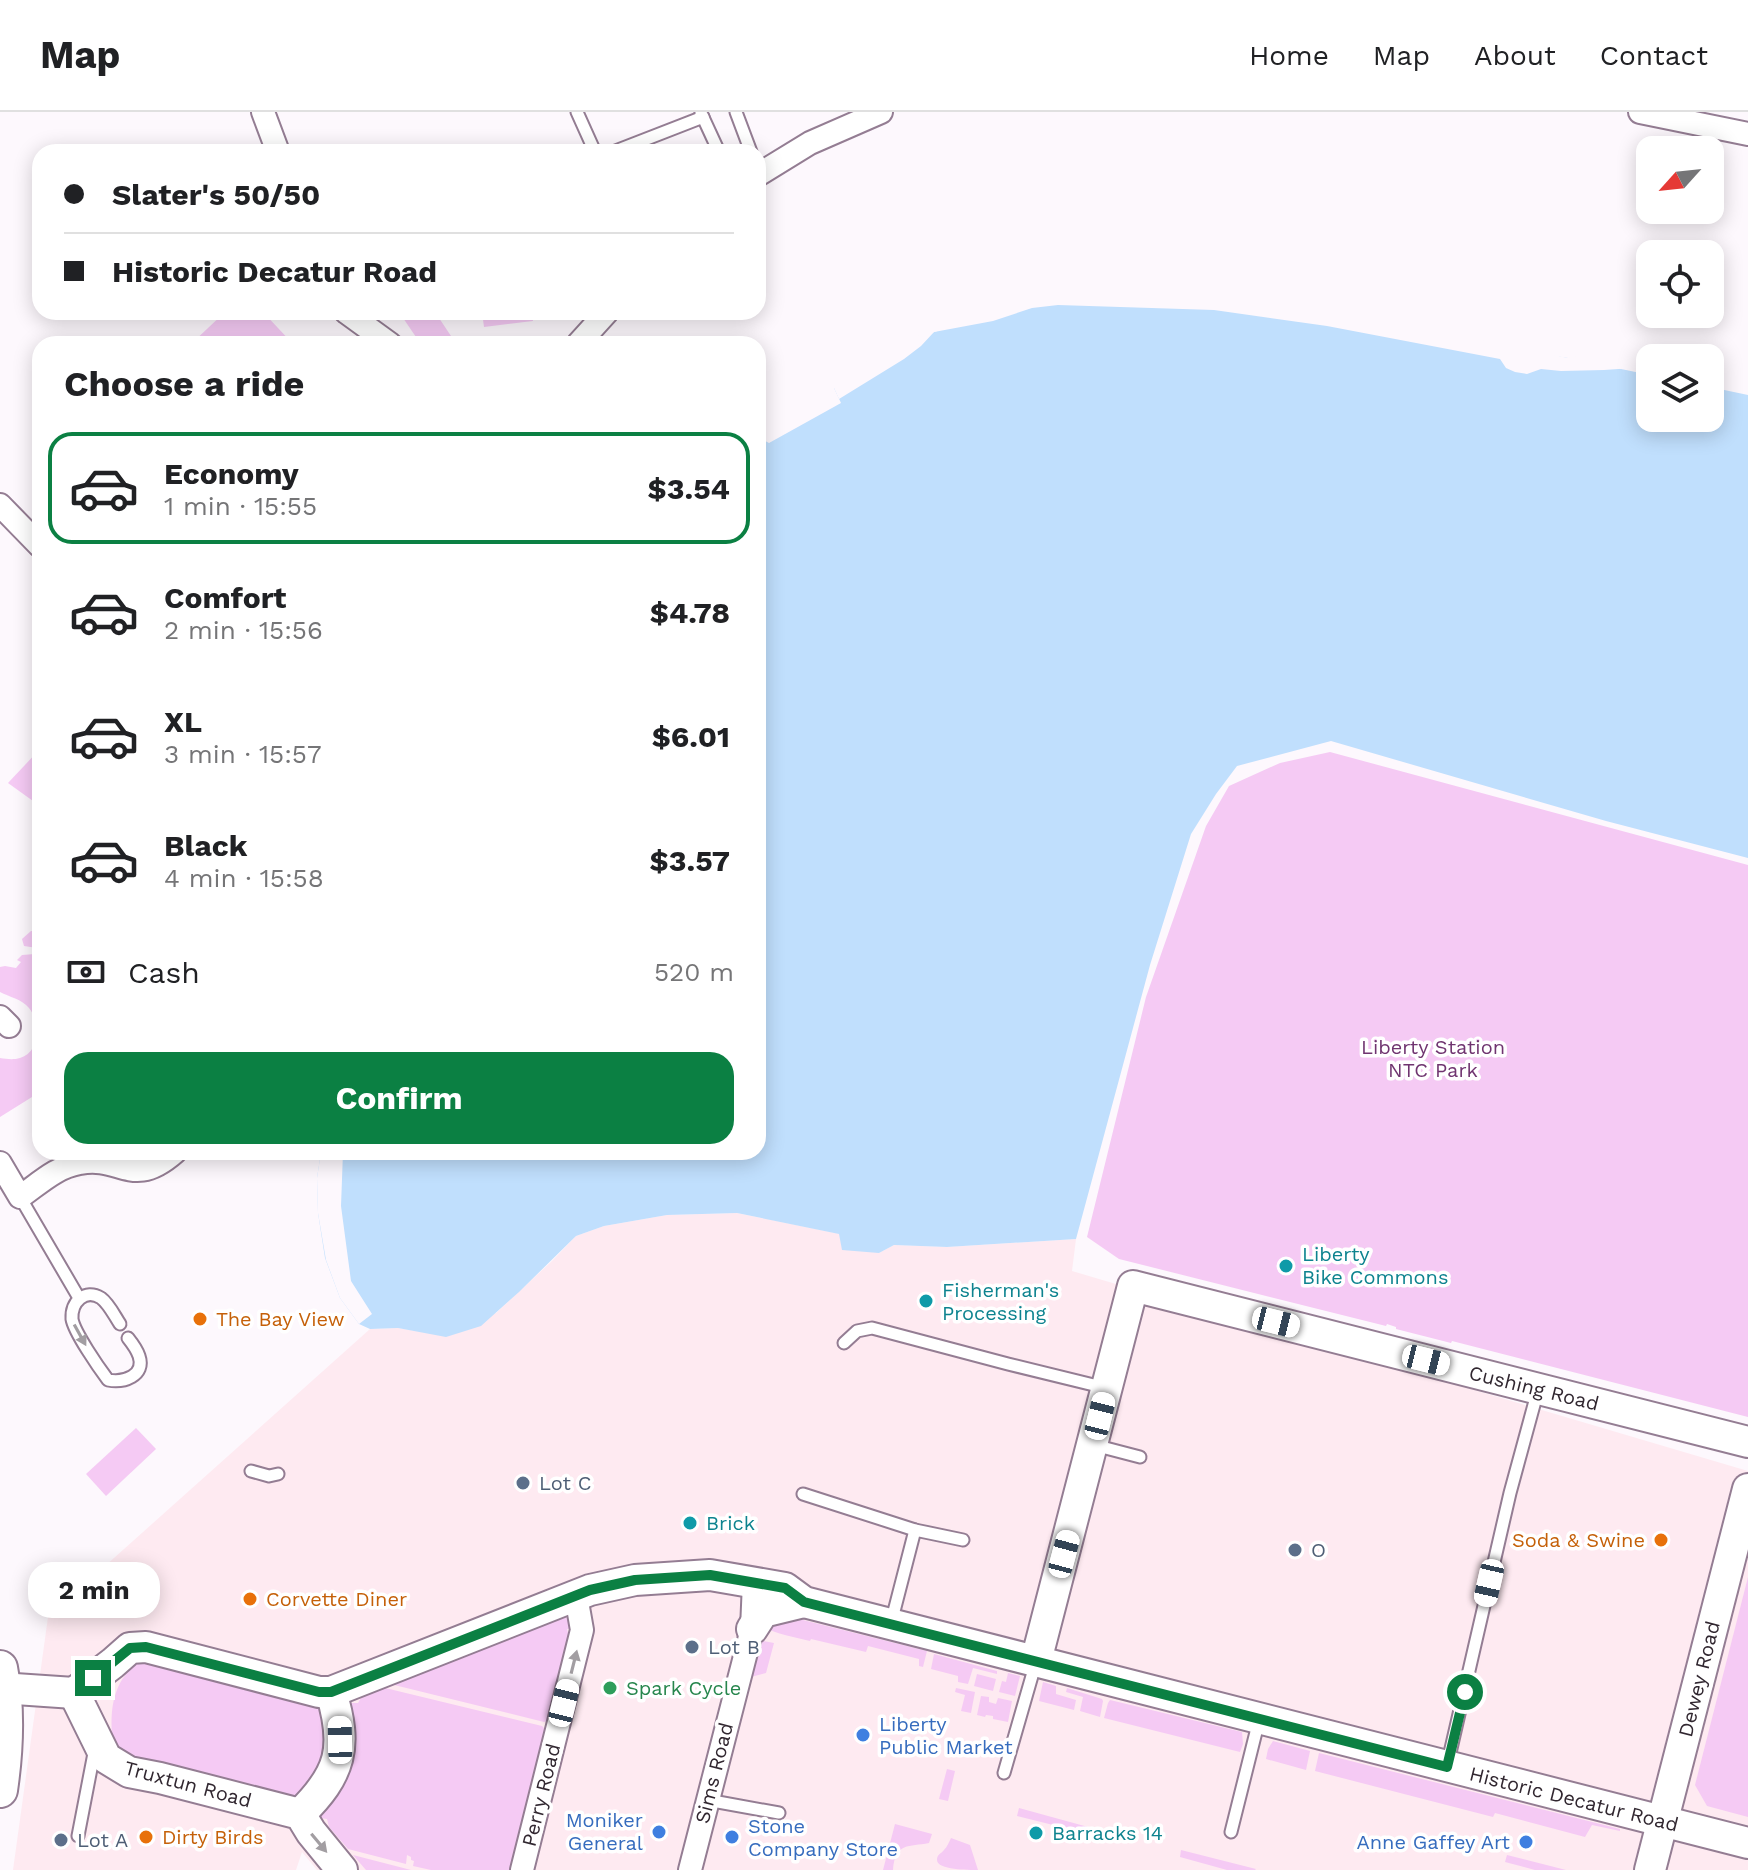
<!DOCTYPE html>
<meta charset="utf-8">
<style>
:root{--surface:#fff;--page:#f6f6f6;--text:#202124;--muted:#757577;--line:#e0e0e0;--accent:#0b8043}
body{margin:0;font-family:"Work Sans",sans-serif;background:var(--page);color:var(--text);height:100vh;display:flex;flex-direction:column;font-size:30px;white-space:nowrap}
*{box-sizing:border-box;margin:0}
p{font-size:26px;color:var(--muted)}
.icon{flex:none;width:44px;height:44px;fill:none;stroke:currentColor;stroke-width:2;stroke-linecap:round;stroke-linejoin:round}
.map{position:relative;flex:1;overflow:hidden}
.side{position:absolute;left:32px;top:224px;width:734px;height:824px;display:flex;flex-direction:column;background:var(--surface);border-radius:24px;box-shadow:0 4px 20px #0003}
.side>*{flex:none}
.guide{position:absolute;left:32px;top:32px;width:734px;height:176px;border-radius:24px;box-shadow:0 4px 20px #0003;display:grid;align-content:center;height:176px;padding:0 32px;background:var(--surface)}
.needle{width:52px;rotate:243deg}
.tools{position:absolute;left:1636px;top:24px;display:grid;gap:16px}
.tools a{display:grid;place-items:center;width:88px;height:88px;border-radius:16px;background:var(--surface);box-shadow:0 4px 20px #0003;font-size:40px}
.end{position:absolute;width:36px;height:36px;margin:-18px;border:10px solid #0b8043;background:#fff;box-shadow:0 0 0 4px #fff}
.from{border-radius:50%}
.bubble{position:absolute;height:56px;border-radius:24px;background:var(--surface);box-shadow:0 4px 20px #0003;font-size:26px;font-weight:700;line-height:56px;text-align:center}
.car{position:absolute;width:24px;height:48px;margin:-24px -12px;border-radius:10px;box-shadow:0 0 6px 2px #0007;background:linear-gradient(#fff 24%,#345 0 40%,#fff 0 76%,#345 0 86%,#fff 0)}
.guide b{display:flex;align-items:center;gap:28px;height:76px;font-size:30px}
.guide b+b{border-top:2px solid var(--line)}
.guide i{width:20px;height:20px;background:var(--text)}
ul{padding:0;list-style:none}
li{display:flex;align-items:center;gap:24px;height:112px;margin:0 16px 12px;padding:0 16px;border:4px solid transparent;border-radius:24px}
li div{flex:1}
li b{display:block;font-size:30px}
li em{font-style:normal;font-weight:700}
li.selected{border-color:var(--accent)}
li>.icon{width:72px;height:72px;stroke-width:1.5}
h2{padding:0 32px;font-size:36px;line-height:96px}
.pay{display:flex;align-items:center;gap:20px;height:88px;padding:0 32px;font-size:30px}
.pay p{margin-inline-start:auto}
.button{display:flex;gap:16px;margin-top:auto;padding:16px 32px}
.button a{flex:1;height:92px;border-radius:24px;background:var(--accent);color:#fff;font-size:32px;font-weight:700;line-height:92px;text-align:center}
header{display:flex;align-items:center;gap:48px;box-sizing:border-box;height:112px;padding:0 40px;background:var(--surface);border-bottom:2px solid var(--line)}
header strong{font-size:38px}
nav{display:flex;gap:44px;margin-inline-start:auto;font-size:28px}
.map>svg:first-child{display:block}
.commercial{fill:#feeaf1}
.green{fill:#f5caf4}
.water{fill:#c0dffd}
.pier{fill:#fdf8fd}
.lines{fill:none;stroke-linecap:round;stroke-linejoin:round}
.lane-casing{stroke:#947d93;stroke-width:15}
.street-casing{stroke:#947d93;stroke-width:26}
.secondary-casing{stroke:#947d93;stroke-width:34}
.primary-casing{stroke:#947d93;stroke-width:38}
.lane{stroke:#fff;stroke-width:11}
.street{stroke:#fff;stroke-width:22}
.secondary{stroke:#fff;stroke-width:30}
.primary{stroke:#fff;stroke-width:34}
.oneway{fill:#a29ea2}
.route{stroke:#0b8043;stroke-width:10}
.culture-dot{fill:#0f9aa8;stroke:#fff;stroke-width:3}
.food-dot{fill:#e8710a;stroke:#fff;stroke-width:3}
.service-dot{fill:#5c6f8a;stroke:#fff;stroke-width:3}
.leisure-dot{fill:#2e9e5b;stroke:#fff;stroke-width:3}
.shop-dot{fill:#3f7fe0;stroke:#fff;stroke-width:3}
.labels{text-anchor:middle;stroke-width:7;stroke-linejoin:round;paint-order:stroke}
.park-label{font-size:20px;fill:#703470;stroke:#fff}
.culture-label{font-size:20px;fill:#0d838f;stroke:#fff;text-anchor:start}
.food-label{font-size:20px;fill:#c56008;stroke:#fff;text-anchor:start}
.street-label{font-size:20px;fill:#312730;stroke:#fff}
.service-label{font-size:20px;fill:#4e5e75;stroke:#fff;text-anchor:start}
.leisure-label{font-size:20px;fill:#27864d;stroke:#fff;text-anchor:start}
.shop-label{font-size:20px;fill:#366cbe;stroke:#fff;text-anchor:start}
</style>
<header>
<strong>Map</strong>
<nav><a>Home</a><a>Map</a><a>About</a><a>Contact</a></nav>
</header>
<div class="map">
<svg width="1748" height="1758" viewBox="0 0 1748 1758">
<rect width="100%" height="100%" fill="#fdf8fd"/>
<polygon class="commercial" points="737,1101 840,1122 879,1141 894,1133 947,1135 1076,1127 1072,1159 1748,1359 1748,1758 317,1758 302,1740 296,1758 13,1758 48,1505 370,1217 398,1216 416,1219 496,1201 552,1149 576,1124 604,1114 667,1103"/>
<g class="green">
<polygon points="225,200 263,200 293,232 191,232"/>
<polygon points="399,200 435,200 455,230 453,232 423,232 418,228"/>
<polygon points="482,200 532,200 533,209 484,215"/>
<polygon points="40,637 40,694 8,671"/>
<polygon points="1330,640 1748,753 1748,1305 1452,1229 1451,1231 1396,1217 1396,1215 1387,1212 1386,1214 1119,1147 1087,1125 1146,885 1206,714 1229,674 1280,651"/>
<path d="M 31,819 L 40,820 L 40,980 L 0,1005 L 0,946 C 7,947 13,948 20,946 C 41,939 41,911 29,896 C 22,887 9,885 0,880 L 0,855 L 5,854 L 16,856 L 21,850 L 17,848 L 22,843 L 35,842 L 37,836 L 24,834 L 22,827 Z"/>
<polygon points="136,1316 156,1337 106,1384 86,1362"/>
<polygon points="1748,1465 1748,1705 1707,1694 1695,1673"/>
<polygon points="559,1501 566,1505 572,1517 567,1517 568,1521 571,1521 552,1607 544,1610 378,1569"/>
<path d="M 791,1505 L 927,1539 L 923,1555 L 919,1554 L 919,1547 L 868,1534 L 866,1540 L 811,1527 L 810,1529 C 793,1525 776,1522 762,1514 Z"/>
<polygon points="758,1528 774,1531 766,1561 751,1565"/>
<polygon points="934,1542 997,1559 997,1562 973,1556 968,1572 958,1570 958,1564 931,1557"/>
<path d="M 142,1548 L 325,1590 L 329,1642 L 299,1690 L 129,1648 L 114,1637 C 108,1603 111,1567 142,1548 Z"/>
<polygon points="1008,1561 1020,1564 1015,1584 999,1580 1002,1569 1006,1570"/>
<polygon points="977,1562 996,1567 993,1579 974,1574"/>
<polygon points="1043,1570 1056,1574 1056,1582 1076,1588 1074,1598 1039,1589"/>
<polygon points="377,1574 542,1614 548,1620 513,1758 431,1758 413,1754 414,1749 411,1748 411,1745 407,1743 406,1752 348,1737 329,1715 327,1707 320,1706 349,1591 358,1591 362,1584"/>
<polygon points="956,1576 975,1580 971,1601 961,1599 965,1583 955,1580"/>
<polygon points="1067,1576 1102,1587 1103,1589 1100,1605 1080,1599 1083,1585 1066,1580"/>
<polygon points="981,1584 989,1585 989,1590 996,1592 998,1586 1012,1589 1008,1610 993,1607 993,1604 986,1603 985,1605 977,1603"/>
<polygon points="1110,1588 1242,1620 1243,1632 1240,1640 1104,1606 1108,1591"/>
<polygon points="1273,1629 1310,1639 1306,1658 1266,1647 1268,1637"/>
<polygon points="1319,1641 1620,1717 1620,1719 1592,1713 1585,1725 1495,1701 1493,1705 1315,1659"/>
<polygon points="947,1657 955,1659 948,1689 939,1687"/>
<polygon points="1019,1696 1099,1718 1097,1724 1017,1704"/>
<path d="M 895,1712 L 932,1722 L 929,1731 C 909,1735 895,1730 893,1758 L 883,1758 Z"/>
<path d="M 951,1726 L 970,1733 L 978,1758 C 969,1758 937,1758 937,1748 C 937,1742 941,1742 944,1738 C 947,1735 949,1730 951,1726 Z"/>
<polygon points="1181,1738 1256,1757 1255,1758 1227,1758 1180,1745"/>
<polygon points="353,1743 411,1758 366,1758"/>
<polygon points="1507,1743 1566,1758 1535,1758 1505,1750"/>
</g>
<polygon class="water" points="1196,187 1568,246 1650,263 1650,306 1710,306 1710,275 1748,283 1748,746 1606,709 1331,629 1237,654 1216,682 1191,722 1150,853 1076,1127 947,1135 894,1133 879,1141 842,1138 839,1122 737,1101 667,1103 604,1114 576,1124 519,1180 481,1214 446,1225 398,1216 370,1217 359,1212 340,1186 325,1146 318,1101 317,1066 321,1040 758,1040 758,325 769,331 841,291 834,276 934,220 1038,190"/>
<g class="pier">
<polygon points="1114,182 1197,183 1439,219 1568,246 1577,244 1633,256 1604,258 1561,259 1541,257 1527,262 1515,260 1506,256 1500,247 1327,214 1214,198 1058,193 1032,196 993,209 934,220 921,234 904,247 839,287 834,276 834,271 853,256 932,217 983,198 1038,186"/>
<polygon points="321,1040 343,1040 341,1094 351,1169 372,1202 359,1212 340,1186 326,1148 318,1101 317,1066"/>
</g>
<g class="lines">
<g class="lane-casing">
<g id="lane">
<polyline points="577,0 595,40"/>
<polyline points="736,0 751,40"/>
<polyline points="701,1 719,40"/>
<polyline points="613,40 703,5"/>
<polyline points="20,1085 79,1186"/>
<path d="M 120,1212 C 114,1203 109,1192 101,1186 C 85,1176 71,1190 72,1207 C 74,1220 99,1256 108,1268 C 123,1271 146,1264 139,1244 C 137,1238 132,1231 128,1226"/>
<polyline points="844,1231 857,1219 872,1216 1008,1252 1106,1276"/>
<polyline points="1094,1333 1140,1345"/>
<polyline points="251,1359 269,1364 278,1362"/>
<polyline points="803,1382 915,1418 963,1428"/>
<polyline points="891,1511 915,1418"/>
<polyline points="1447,1654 1510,1381 1538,1278"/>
<polyline points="1004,1661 1036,1550"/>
<polyline points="707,1688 779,1701"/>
<polyline points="1231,1720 1259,1608"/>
<polyline points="78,1724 95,1636"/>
</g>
</g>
<g class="street-casing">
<g id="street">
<polyline points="263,0 278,40"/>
<polyline points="1640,0 1748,22"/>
<polyline points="758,63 810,31 881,0"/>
<polyline points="346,200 390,232"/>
<polyline points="578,232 607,200"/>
<polyline points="0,393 40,434"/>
<polyline points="0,905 9,914"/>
<path d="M 0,1051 L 20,1085 C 40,1071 56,1055 80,1051 C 121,1043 132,1078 175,1040"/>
<polyline points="522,1758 582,1518 576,1484"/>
<polyline points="690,1758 752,1517 754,1470"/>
</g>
</g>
<g class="secondary-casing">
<g id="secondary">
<polyline points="752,1517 763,1500 804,1490"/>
<polyline points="1036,1549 1133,1174 1748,1330"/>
<polyline points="0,1576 74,1581"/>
<polyline points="74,1581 113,1551 130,1536 146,1535 319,1580 331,1580 590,1478 635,1468 710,1463 785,1476 804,1490 1748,1731"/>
<polyline points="74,1581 106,1646 129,1660 160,1666 300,1702 311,1720 342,1758"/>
<path d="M 300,1702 C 341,1662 348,1635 331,1580"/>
<polyline points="1650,1758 1748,1377"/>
</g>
</g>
<g class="primary-casing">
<path id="primary" d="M 0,1556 C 8,1597 6,1637 0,1678"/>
</g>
<use href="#lane" class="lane"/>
<use href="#street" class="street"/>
<use href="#secondary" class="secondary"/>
<use href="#primary" class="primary"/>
</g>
<defs><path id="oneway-solid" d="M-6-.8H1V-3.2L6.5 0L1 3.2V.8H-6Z" transform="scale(2)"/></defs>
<g class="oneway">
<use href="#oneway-solid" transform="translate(80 1223) rotate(61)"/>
<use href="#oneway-solid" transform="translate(574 1550) rotate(-76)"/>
<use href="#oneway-solid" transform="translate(319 1731) rotate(50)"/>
</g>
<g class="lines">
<polyline class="route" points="93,1566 130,1536 146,1535 319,1580 331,1580 590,1478 635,1468 710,1463 785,1476 804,1490 1447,1655 1465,1580"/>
</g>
<g class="culture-dot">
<circle cx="1286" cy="1154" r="8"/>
<circle cx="926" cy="1189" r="8"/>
<circle cx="690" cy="1411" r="8"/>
<circle cx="1036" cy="1721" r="8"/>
</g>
<g class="food-dot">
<circle cx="200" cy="1207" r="8"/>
<circle cx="1661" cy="1428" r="8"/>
<circle cx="250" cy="1487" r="8"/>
<circle cx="146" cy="1725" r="8"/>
</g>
<g class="service-dot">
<circle cx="523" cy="1371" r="8"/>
<circle cx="1295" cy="1438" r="8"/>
<circle cx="692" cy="1535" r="8"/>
<circle cx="61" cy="1728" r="8"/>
</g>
<circle class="leisure-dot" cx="610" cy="1576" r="8"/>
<g class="shop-dot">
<circle cx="863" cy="1623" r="8"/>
<circle cx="659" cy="1720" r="8"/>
<circle cx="732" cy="1725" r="8"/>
<circle cx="1526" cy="1730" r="8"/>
</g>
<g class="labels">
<g class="park-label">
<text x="1433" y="942">Liberty Station<tspan x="1433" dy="23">NTC Park</tspan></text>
</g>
<g class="culture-label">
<text x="1302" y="1149">Liberty<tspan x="1302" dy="23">Bike Commons</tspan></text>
<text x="942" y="1185">Fisherman's<tspan x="942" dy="23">Processing</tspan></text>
<text x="706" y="1418">Brick</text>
<text x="1052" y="1728">Barracks 14</text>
</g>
<g class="food-label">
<text x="216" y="1214">The Bay View</text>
<text x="1645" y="1435" text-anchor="end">Soda &amp; Swine</text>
<text x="266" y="1494">Corvette Diner</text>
<text x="162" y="1732">Dirty Birds</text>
</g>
<g class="street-label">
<text transform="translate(1534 1276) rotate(14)" y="7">Cushing Road</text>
<text transform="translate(1699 1567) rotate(-76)" y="7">Dewey Road</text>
<text transform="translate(714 1661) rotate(-76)" y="7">Sims Road</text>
<text transform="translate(188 1672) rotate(15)" y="7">Truxtun Road</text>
<text transform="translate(541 1683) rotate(-76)" y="7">Perry Road</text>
<text transform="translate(1574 1687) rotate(14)" y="7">Historic Decatur Road</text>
</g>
<g class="service-label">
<text x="539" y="1378">Lot C</text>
<text x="1311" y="1445">O</text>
<text x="708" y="1542">Lot B</text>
<text x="77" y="1735">Lot A</text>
</g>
<g class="leisure-label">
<text x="626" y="1583">Spark Cycle</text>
</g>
<g class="shop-label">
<text x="879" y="1619">Liberty<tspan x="879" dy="23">Public Market</tspan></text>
<text x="643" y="1715" text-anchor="end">Moniker<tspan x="643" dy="23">General</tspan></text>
<text x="748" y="1721">Stone<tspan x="748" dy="23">Company Store</tspan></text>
<text x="1510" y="1737" text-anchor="end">Anne Gaffey Art</text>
</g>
</g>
</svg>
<div class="tools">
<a><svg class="needle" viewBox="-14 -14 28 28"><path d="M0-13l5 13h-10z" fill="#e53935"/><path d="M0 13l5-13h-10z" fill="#757577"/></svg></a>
<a><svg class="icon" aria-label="locate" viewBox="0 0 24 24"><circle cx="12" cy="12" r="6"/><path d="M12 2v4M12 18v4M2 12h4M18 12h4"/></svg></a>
<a><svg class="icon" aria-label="layers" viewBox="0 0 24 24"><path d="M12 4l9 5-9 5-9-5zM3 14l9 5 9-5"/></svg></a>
</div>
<i class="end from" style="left:1465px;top:1580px"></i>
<i class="end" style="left:93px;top:1566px"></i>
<div class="bubble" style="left:28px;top:1450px;width:132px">2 min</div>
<i class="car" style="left:1276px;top:1210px;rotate:104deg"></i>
<i class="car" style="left:1426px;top:1248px;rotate:104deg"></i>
<i class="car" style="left:1100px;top:1304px;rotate:14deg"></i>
<i class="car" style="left:1064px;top:1442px;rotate:15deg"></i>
<i class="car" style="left:1489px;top:1471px;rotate:193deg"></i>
<i class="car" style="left:564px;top:1591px;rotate:14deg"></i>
<i class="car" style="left:340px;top:1628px;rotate:359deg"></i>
<div class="guide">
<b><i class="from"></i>Slater's 50/50</b>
<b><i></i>Historic Decatur Road</b>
</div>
<section class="side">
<h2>Choose a ride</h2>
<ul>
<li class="selected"><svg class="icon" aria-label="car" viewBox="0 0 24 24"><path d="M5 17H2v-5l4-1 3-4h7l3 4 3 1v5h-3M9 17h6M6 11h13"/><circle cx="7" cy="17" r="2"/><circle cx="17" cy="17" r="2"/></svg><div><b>Economy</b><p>1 min · 15:55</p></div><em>$3.54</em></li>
<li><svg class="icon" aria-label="car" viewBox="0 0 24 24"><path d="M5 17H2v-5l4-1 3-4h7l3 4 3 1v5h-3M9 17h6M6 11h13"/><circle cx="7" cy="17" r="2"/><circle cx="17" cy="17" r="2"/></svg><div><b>Comfort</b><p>2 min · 15:56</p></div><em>$4.78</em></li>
<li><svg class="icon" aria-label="car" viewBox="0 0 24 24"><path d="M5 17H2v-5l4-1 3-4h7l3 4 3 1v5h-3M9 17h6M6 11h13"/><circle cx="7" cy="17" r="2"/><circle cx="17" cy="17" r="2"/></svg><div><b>XL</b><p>3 min · 15:57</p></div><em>$6.01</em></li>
<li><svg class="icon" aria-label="car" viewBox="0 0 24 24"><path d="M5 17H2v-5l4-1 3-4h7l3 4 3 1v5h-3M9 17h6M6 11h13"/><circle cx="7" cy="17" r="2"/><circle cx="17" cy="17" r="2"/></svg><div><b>Black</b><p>4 min · 15:58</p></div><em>$3.57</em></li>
</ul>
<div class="pay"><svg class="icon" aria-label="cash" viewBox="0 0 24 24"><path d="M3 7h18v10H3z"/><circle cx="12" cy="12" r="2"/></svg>Cash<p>520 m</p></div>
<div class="button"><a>Confirm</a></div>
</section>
</div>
